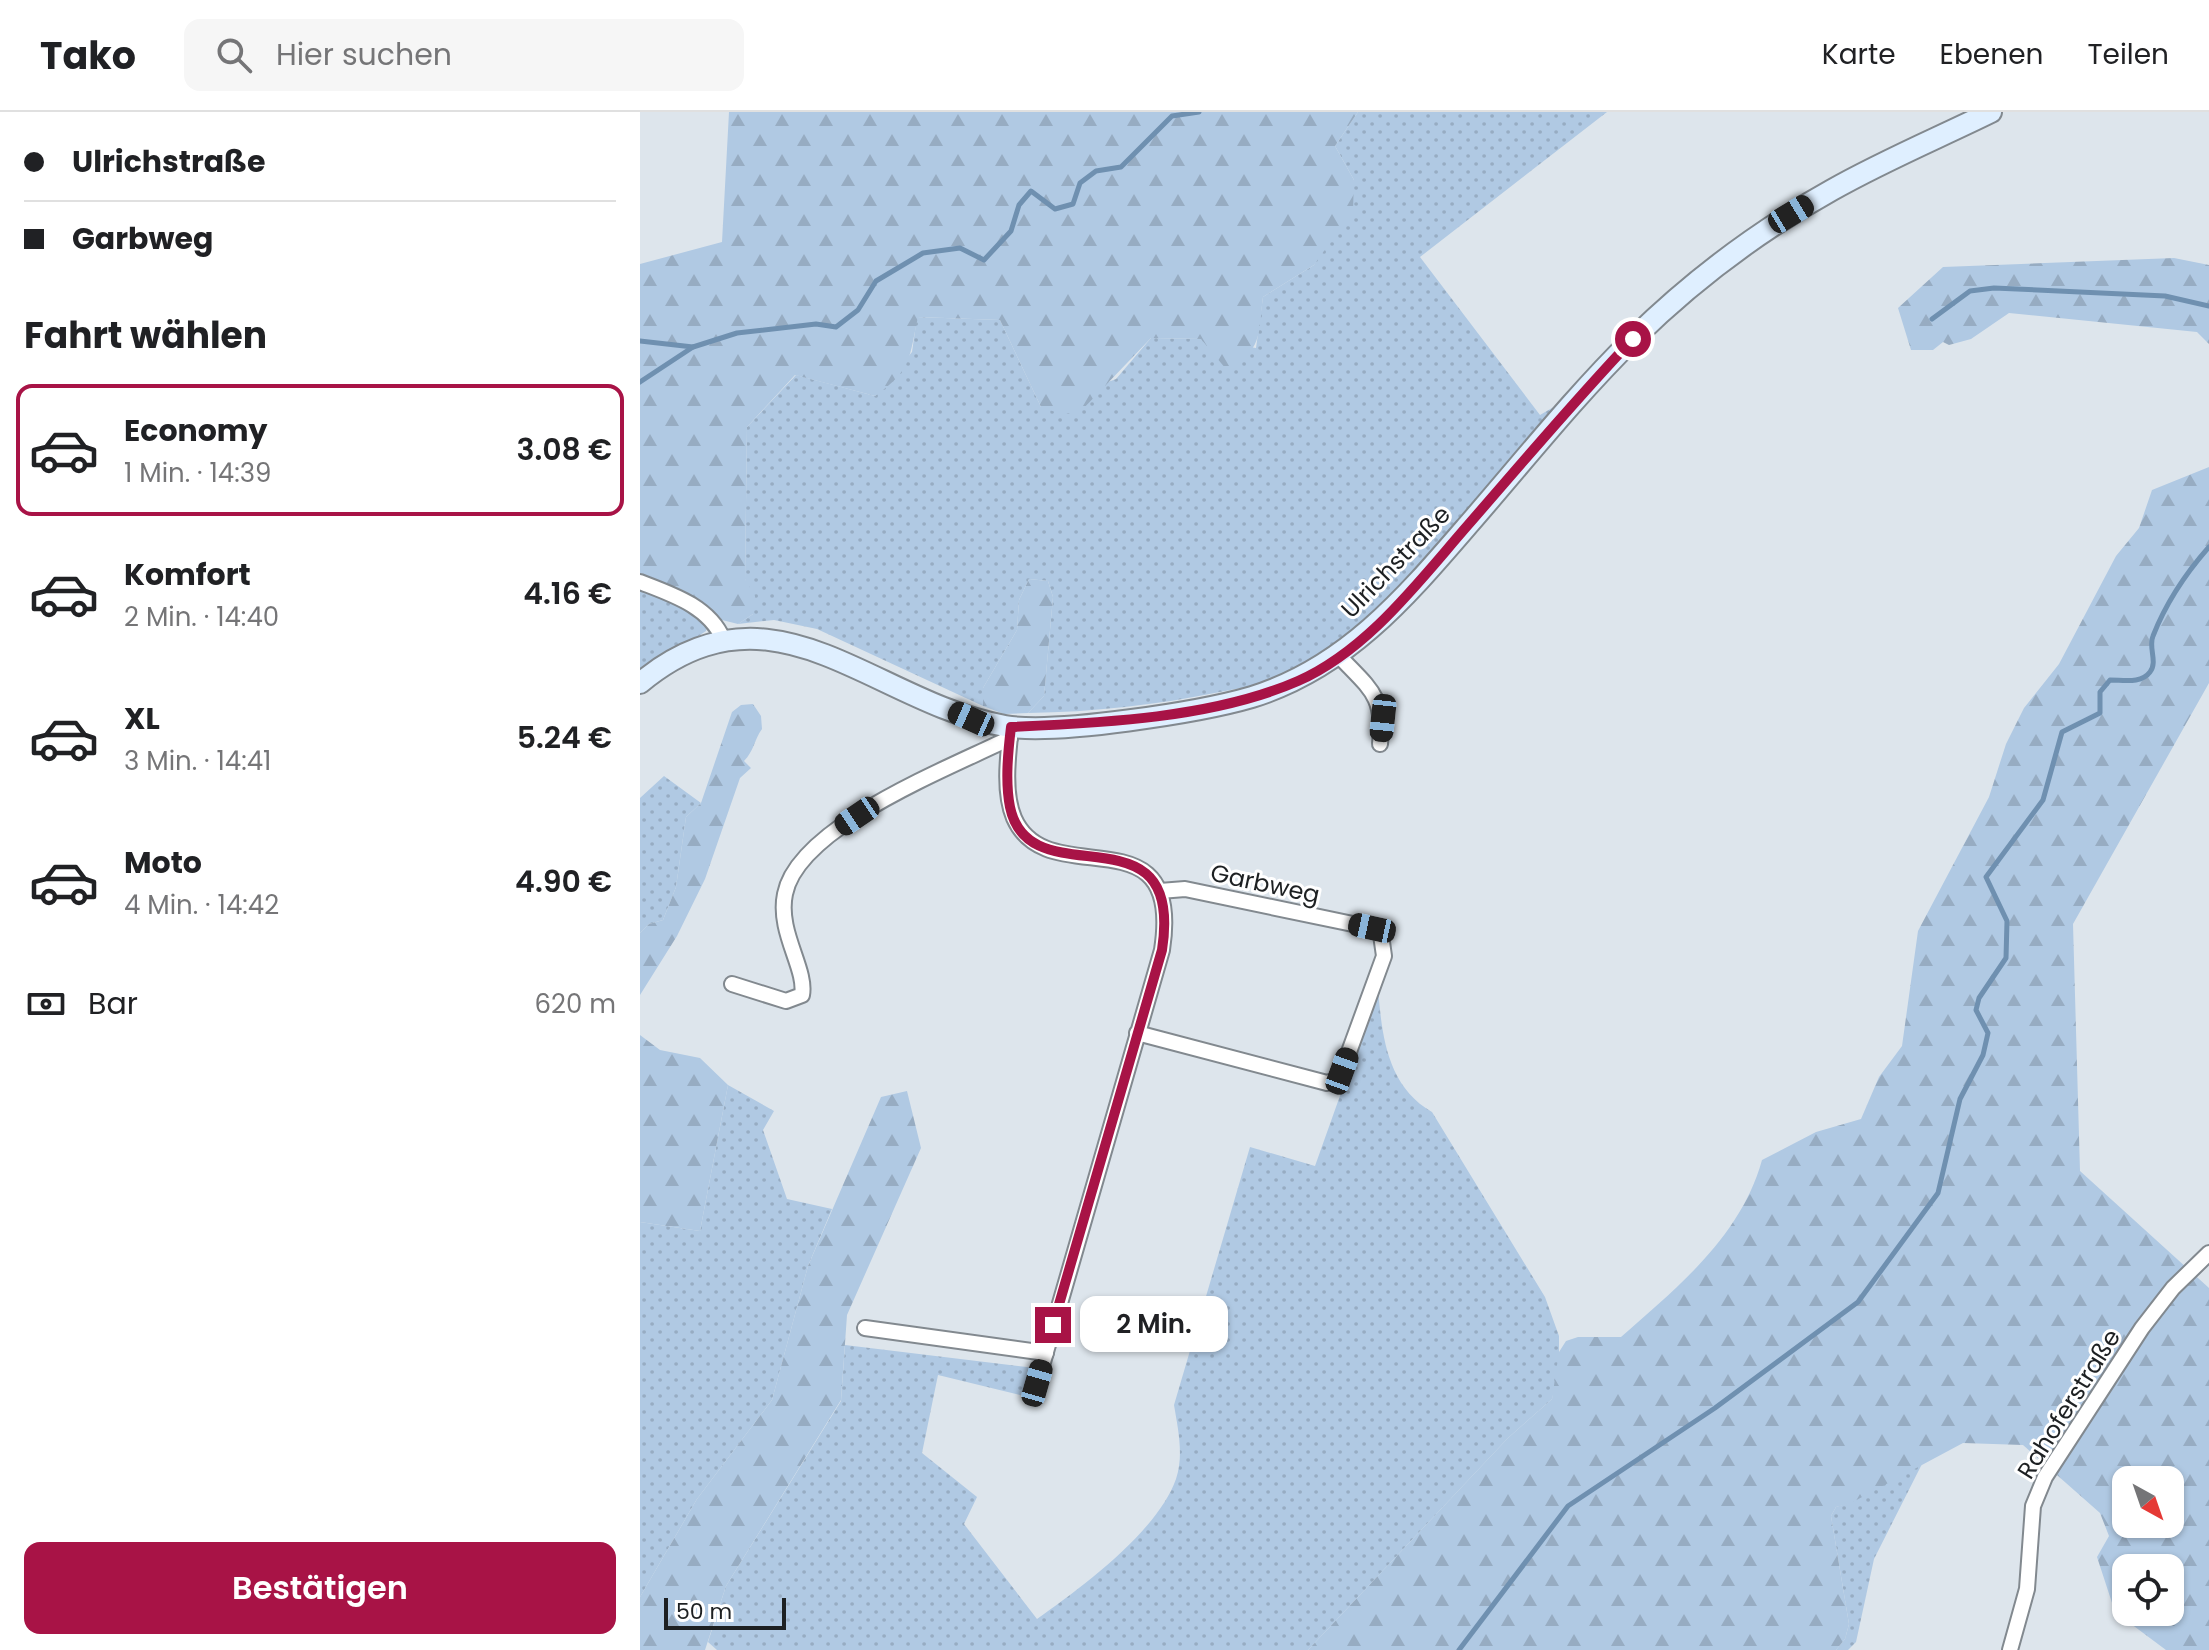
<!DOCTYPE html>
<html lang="de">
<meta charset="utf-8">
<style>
:root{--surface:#fff;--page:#f6f6f6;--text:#202124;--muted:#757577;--line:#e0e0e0;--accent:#a81346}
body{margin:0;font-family:Poppins,sans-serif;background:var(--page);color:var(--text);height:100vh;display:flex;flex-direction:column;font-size:30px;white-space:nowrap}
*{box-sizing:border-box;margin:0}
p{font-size:26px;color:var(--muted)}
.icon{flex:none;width:44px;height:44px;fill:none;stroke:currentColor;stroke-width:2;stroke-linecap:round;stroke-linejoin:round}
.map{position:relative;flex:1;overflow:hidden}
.panel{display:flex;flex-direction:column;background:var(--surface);width:640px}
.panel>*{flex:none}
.guide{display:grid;align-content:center;height:176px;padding:0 24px;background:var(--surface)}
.needle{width:52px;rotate:140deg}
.fabs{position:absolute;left:1472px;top:1354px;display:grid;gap:16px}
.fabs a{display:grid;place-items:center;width:72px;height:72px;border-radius:16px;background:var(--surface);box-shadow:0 2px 6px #0004;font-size:40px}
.scale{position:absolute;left:24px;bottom:20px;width:122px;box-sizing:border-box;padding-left:8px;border:4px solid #1d2022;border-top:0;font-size:22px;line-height:28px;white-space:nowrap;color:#1d2022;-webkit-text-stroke:6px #fff;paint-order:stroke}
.end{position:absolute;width:36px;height:36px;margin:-18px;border:10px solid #a81346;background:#fff;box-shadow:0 0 0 4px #fff}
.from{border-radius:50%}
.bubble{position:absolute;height:56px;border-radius:16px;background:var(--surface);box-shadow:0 2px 6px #0004;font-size:26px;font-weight:600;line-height:56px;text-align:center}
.car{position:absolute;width:24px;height:48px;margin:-24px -12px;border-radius:10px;box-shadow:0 0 6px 2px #0007;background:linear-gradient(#222 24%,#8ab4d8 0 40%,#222 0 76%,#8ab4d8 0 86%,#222 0)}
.guide b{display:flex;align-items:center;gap:28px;height:76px;font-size:30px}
.guide b+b{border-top:2px solid var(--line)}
.guide i{width:20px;height:20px;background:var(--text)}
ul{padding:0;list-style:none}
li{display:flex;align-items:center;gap:24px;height:132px;margin:0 16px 12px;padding:0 8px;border:4px solid transparent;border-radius:16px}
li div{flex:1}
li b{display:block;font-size:30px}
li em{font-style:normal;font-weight:600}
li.current{border-color:var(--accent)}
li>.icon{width:72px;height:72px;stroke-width:1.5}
h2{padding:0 24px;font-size:36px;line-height:96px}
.pay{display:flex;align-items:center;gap:20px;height:88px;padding:0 24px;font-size:30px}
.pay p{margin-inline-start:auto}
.primary-button{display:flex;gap:16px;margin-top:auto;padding:16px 24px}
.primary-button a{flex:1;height:92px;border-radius:16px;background:var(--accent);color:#fff;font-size:32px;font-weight:600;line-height:92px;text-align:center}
header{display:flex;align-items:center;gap:48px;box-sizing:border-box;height:112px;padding:0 40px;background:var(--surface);border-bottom:2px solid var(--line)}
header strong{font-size:38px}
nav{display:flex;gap:44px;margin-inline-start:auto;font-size:28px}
.search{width:560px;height:72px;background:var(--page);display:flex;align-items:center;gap:20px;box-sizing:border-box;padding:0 28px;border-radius:16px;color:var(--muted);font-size:30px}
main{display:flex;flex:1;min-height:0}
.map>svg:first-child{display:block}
.grass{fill:url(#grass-dots)}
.forest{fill:url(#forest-firs);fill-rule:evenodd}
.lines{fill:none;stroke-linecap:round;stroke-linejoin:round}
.stream{stroke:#6f90b0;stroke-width:5}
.street-casing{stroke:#82898f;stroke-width:18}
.secondary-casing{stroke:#82898f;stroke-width:24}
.street{stroke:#fff;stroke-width:14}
.secondary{stroke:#dfefff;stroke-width:20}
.route{stroke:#a81346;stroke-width:10}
.labels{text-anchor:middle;stroke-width:6;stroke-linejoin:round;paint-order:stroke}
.street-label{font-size:24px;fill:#1d2022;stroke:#fff}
</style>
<header>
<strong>Tako</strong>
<div class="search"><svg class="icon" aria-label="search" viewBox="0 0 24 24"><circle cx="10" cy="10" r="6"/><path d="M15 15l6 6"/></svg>Hier suchen</div>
<nav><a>Karte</a><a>Ebenen</a><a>Teilen</a></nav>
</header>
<main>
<section class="panel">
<div class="guide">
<b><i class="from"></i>Ulrichstraße</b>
<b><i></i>Garbweg</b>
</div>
<h2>Fahrt wählen</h2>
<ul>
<li class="current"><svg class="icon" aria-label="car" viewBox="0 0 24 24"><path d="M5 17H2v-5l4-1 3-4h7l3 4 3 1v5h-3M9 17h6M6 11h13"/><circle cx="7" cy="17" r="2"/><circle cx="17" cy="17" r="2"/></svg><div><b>Economy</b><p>1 Min. · 14:39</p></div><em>3.08 €</em></li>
<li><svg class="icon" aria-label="car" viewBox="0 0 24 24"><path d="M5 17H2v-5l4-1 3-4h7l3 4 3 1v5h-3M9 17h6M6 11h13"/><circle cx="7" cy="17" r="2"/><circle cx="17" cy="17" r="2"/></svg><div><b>Komfort</b><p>2 Min. · 14:40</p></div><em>4.16 €</em></li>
<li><svg class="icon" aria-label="car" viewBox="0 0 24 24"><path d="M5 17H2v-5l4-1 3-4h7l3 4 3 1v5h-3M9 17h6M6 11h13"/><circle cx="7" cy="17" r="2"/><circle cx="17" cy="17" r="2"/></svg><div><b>XL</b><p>3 Min. · 14:41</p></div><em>5.24 €</em></li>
<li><svg class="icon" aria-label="car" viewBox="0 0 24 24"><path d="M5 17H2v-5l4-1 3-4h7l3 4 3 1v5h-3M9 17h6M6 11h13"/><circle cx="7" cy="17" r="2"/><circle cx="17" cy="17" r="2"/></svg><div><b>Moto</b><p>4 Min. · 14:42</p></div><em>4.90 €</em></li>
</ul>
<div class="pay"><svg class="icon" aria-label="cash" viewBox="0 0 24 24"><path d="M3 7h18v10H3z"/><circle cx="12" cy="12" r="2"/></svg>Bar<p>620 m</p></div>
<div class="primary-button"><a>Bestätigen</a></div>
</section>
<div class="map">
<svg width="1569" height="1538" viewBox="0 0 1569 1538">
<defs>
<pattern id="grass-dots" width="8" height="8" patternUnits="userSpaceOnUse" patternTransform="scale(2)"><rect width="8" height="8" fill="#b0c9e3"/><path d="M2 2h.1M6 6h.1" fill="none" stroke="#97acc2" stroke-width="1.8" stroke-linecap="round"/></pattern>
<pattern id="forest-firs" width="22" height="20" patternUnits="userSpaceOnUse" patternTransform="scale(2)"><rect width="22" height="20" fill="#b0c9e3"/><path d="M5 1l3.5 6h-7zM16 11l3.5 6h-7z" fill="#97acc2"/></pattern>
</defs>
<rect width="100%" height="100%" fill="#dde5ec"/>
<g class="grass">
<path d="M 718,0 L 967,0 L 780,145 L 900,303 L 917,293 C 855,375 748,517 656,561 C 633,572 605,575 580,580 C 516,593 454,600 388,601 L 404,584 L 413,485 L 408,469 L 389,467 L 379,488 L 377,518 L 343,576 L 343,594 L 177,517 L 134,508 L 98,512 L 113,502 L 105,467 L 107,315 L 156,263 L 235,284 L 272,240 L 277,205 L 360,208 L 401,295 L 476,267 L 511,226 L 561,227 L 616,236 L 623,185 L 674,153 L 714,68 L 695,34 Z"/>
<polygon points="0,477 28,489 55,485 78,507 67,514 66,519 0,563"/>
<polygon points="24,664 61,691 46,705 36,775 23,808 9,812 0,821 0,686"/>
<path d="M 738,877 C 742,924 747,974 792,1000 L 905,1185 L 919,1224 L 919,1259 L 912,1287 L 868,1326 L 668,1538 L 77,1538 L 68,1530 L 86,1474 L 201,1289 L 205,1233 L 395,1256 L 388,1285 L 298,1263 L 282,1341 L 337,1385 L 324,1412 L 397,1507 C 441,1476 518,1419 536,1367 C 544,1343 538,1317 534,1293 L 610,1035 L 675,1054 Z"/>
<polygon points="88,973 134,999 123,1018 147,1087 192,1097 168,1154 132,1288 57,1387 0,1485 0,1110 60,1119"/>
<polygon points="1283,1350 1234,1447 1216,1530 1208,1538 1196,1538 1205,1527 1209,1512 1191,1404 1196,1395 1209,1391"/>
</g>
<g class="forest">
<path d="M 89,0 L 718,0 L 695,34 L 714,68 L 713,98 L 674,153 L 623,185 C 618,223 623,239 586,257 L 561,227 L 511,226 L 440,300 L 421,302 L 401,295 L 360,208 L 278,205 C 269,246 272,258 235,284 L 155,263 L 107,315 L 105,467 L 115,484 L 113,502 L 98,512 L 78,507 L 55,485 L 28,489 L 0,476 L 0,152 L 82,130 Z"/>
<polygon points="1534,146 1569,153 1569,232 1557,220 1369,201 1331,227 1309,233 1303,230 1293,238 1271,238 1258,196 1303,155"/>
<path d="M 1569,355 L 1569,571 L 1433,812 L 1440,1059 L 1569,1176 L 1569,1538 L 1526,1538 L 1475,1500 L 1457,1445 L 1469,1424 L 1460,1401 L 1383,1333 L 1323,1331 L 1209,1392 L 1196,1395 L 1191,1404 L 1209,1512 L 1205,1527 L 1196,1538 L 668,1538 L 868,1326 L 912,1287 L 919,1240 L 926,1229 L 938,1225 L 981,1225 C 1038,1175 1101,1124 1122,1048 L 1176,1020 L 1221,1007 L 1239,965 L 1262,934 L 1278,819 L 1349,685 L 1366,632 L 1384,596 L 1419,552 L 1476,444 L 1499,416 L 1512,378 ZM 1486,1368 L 1530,1368 L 1530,1412 L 1486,1412 ZM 1486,1456 L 1530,1456 L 1530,1500 L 1486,1500 Z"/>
<polygon points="389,467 408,469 413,485 404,584 388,601 364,602 343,594 343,576 377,518 379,488"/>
<path d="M 113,592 L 121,604 L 122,617 C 114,628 114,639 104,649 L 111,656 L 100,666 L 65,767 L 37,824 L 0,883 L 0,821 L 9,812 L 23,808 L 36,775 L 46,705 L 61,691 L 92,600 L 101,593 Z"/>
<polygon points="0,923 20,938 60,946 88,973 60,1119 0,1110"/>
<polygon points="267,979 281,1036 207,1203 201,1288 86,1474 65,1538 0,1538 0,1485 57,1387 132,1288 168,1154 241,985"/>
</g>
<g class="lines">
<g class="stream">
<polyline points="1292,207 1330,179 1354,176 1525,184 1569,194"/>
<polyline points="0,229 53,235 97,221 176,212 196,215 218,198 236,169 283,141 320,136 344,148 371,119 379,93 391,79 415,97 433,92 440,71 456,59 481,55 532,4 559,0"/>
<polyline points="0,270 53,235"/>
<path d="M 819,1538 L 928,1394 L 1075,1296 L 1218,1190 L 1298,1081 L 1320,987 L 1343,943 L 1348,921 L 1336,898 L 1339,886 L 1366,846 L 1367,809 L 1346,765 L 1403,688 L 1422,620 L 1460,601 L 1460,580 L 1470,568 C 1484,568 1501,572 1510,560 C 1518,550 1508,535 1513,524 C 1526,491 1546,461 1569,435"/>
</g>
<g class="street-casing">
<g id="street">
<path d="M 0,470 C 31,482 69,494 83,527"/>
<path d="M 699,544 C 730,577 745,584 740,632"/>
<path d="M 371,615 C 368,643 363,680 374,706 C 408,784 544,695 522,838 L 397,1271"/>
<path d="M 92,872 L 146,889 L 162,883 C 167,857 137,820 145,782 C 158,714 312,655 370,626"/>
<polyline points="497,921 687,971 696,968 702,959 744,844 741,823 732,816 545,777 520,779"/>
<polyline points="225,1216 406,1241"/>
<polyline points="1370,1538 1387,1477 1393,1394 1405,1365 1502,1216 1533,1176 1569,1141"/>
</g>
</g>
<g class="secondary-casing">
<path id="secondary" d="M 0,571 C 134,460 231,590 365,614 C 415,623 561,600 612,585 C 706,556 766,485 828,413 C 882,351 934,285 993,227 C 1052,169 1120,118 1192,78 C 1243,49 1298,26 1351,0"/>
</g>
<use href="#street" class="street"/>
<use href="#secondary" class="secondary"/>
</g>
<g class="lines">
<path class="route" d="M 413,1213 L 522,838 C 545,689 389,789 370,695 C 365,670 368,640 371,615 C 462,611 574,606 658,569 C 728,538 779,469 828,413 C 882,351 936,287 993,227"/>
</g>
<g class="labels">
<g class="street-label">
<text transform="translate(756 450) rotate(-46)" y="8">Ulrichstraße</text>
<text transform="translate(625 772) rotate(12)" y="8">Garbweg</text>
<text transform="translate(1429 1292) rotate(-58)" y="8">Rahoferstraße</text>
</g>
</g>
</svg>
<div class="fabs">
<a><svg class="needle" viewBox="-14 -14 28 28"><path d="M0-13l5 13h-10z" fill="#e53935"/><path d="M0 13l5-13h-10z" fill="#757577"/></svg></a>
<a><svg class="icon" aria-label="locate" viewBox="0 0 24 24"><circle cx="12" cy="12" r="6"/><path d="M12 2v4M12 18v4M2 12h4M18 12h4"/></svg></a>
</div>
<div class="scale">50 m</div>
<i class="end from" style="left:993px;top:227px"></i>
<i class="end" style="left:413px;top:1213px"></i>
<div class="bubble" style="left:440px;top:1184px;width:148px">2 Min.</div>
<i class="car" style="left:1151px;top:102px;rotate:59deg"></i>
<i class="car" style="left:743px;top:606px;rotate:186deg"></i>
<i class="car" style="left:331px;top:607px;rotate:294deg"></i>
<i class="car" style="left:217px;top:704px;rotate:236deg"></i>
<i class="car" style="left:732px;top:816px;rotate:282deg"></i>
<i class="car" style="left:702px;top:959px;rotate:20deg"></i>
<i class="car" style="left:397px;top:1271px;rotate:16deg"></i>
</div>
</main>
